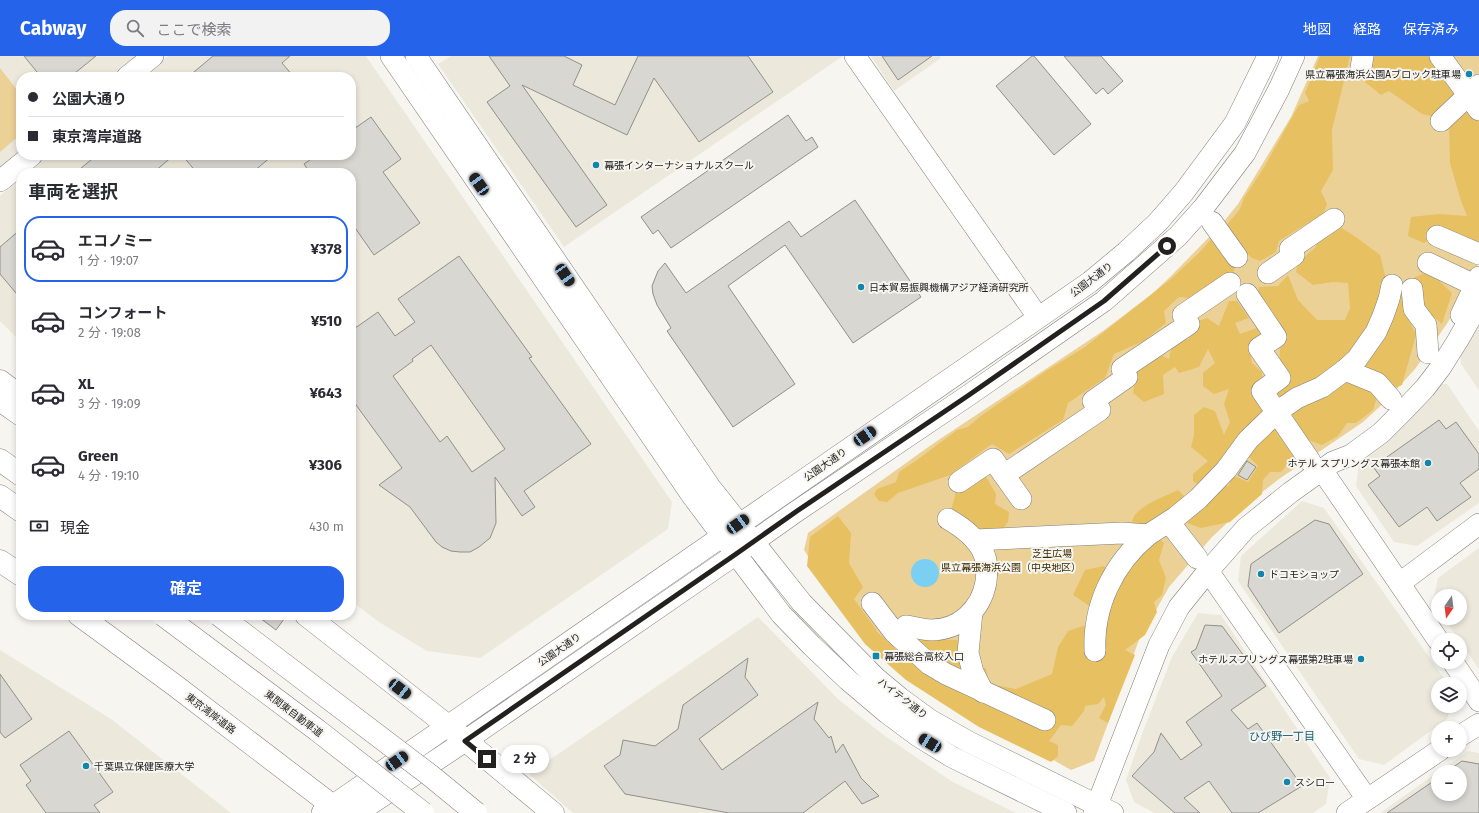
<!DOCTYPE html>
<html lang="ja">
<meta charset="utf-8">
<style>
:root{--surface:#fff;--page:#f2f2f3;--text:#2b2b33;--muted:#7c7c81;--line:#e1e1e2;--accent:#2563eb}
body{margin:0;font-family:"Fira Sans","Noto Sans JP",sans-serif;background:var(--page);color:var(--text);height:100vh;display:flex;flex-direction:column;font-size:15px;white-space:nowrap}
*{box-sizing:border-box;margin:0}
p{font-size:13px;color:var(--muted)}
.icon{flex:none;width:22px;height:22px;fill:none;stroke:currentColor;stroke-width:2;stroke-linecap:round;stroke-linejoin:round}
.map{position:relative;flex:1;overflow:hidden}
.drawer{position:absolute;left:16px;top:112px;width:340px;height:452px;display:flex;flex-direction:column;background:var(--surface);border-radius:16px;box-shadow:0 2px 6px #0003}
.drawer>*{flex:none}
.banner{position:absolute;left:16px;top:16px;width:340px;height:88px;border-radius:16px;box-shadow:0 2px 6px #0003;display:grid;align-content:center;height:88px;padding:0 12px;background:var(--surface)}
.needle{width:26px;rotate:194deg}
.tools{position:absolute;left:1431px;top:533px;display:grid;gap:8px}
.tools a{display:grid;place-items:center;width:36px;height:36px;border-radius:50%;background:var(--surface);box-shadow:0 2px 6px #0003;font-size:20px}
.end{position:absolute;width:18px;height:18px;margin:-9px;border:5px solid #22211f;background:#fff;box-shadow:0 0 0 2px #fff}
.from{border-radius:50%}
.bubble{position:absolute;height:28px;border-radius:14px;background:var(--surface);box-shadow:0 2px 6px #0003;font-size:13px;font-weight:700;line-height:28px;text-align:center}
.car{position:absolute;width:12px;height:24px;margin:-12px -6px;border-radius:5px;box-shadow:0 0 3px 1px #0007;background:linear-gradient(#222 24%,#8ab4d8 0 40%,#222 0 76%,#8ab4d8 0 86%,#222 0)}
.banner b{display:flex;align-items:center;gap:14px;height:38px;font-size:15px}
.banner b+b{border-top:1px solid var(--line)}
.banner i{width:10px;height:10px;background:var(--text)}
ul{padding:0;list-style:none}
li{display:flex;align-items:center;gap:12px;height:66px;margin:0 8px 6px;padding:0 4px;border:2px solid transparent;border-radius:16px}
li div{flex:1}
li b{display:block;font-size:15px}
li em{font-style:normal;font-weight:700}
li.active{border-color:var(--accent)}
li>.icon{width:36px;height:36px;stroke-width:1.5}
h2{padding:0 12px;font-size:18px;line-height:48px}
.pay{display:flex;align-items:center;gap:10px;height:44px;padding:0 12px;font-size:15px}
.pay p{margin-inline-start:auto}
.primary-button{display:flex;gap:8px;margin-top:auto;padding:8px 12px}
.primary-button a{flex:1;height:46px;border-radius:16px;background:var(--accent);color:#fff;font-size:16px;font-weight:700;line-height:46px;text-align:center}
header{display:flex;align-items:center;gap:24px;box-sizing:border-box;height:56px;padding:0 20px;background:var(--accent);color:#fff}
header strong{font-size:19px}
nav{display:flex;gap:22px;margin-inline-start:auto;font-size:14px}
.search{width:280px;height:36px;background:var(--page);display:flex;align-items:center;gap:10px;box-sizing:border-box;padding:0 14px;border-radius:16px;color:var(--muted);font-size:15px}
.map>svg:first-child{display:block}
.built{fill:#ede8dc}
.green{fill:#ebd196}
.forest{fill:#e7c062}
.water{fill:#7acff3}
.building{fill:#d9d7d2;stroke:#918f8a;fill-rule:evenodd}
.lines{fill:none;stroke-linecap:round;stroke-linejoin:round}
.minor-casing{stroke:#817f7b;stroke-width:22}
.highway-casing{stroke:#817f7b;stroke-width:23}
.minor{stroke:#fff;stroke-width:21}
.highway{stroke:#fff;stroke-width:22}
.highway-bridge-casing{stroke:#817f7b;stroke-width:23;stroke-linecap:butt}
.highway-bridge{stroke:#fff;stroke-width:22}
.route{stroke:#22211f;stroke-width:5}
.poi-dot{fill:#1185ab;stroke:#f7f5f0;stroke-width:1.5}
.labels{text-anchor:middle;stroke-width:4;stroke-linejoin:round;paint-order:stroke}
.poi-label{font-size:10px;fill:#22211f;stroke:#f7f5f0;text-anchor:start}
.street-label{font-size:10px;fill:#22211f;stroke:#f7f5f0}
.park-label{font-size:10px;fill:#3a2b00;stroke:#f7f5f0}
.neighbourhood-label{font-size:11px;fill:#125d77;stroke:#f7f5f0}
</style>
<header>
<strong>Cabway</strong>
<div class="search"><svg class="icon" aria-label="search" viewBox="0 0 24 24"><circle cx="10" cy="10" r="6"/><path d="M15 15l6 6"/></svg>ここで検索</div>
<nav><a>地図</a><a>経路</a><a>保存済み</a></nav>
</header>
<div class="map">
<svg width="1479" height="757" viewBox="0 0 1479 757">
<rect width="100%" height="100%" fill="#f7f5f0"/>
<g class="built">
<polygon points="0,0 139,0 114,21 21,21 21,97 0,114"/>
<polygon points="168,0 366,0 672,446 668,473 480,602 427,595 379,566 351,545 351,117 28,117 49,99 351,99 351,21 143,21"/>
<polygon points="451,0 843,0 564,191 438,8"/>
<polygon points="871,0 940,0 941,2 894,35"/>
<polygon points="21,122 21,286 0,265 0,140"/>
<polygon points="1479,269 1479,334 1461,308 1460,298"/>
<polygon points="1440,328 1447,328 1479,375 1479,447 1417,490 1394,486 1356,430 1359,406"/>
<polygon points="1302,445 1324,452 1448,628 1438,628 1438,650 1451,650 1447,663 1384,709 1359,703 1238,525 1241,500"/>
<polygon points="1479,492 1479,613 1444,562 1460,562 1460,540 1438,540 1438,553 1433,546 1438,522"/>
<polygon points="1198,557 1221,559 1330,722 1326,748 1313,757 1154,757 1134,746 1126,724 1142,678 1172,601"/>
<polygon points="758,561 839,644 885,680 951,725 1016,757 573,757 529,718"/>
<polygon points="0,594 111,663 231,757 0,757"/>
<polygon points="1468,695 1479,697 1479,757 1380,757 1438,716 1438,738 1460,738 1460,716 1439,716"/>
</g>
<g class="green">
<polygon points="1318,0 1479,0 1479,206 1467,232 1448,266 1431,291 1415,313 1387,344 1363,366 1279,423 1253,443 1212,481 1169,531 1139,584 1094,705 1071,714 946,643 819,517 804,494 808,477 934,387 1103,275 1152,238 1170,221 1221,169 1238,148 1291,61"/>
<polygon points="0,12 21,39 21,78 0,96"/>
</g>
<g class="forest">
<polygon points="1320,0 1350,0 1332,74 1333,114 1321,135 1327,148 1324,157 1279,185 1276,196 1260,205 1252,202 1227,180 1225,171 1240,153 1244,142 1263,113 1299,49 1309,45 1305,37"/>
<polygon points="1369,0 1435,0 1461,38 1441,62 1422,58 1389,35 1381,39 1365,26 1368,1"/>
<polygon points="1471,52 1479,64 1479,197 1433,182 1424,187 1408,180 1411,161 1439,158 1467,160 1461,145 1450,107 1449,71"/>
<polygon points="1337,169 1356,181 1380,199 1385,219 1385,242 1395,231 1426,216 1434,220 1452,237 1442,268 1422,251 1406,258 1416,279 1402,329 1378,338 1373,354 1356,367 1347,367 1338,380 1322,389 1306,383 1293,360 1293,353 1278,339 1280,293 1277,266 1256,242 1259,231 1278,230 1288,219 1298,244 1317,264 1345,264 1350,252 1348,227 1333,226 1313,229 1296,216 1298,206 1316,191 1317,184"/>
<polygon points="1213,181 1235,210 1234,215 1212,230 1189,242 1179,241 1164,255 1166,267 1144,285 1114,298 1105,322 1068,347 1063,364 1009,398 992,388 950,419 898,437 887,446 879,445 874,438 877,433 896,426 899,416 917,404 957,374 968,371 982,359 1046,315 1085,291 1172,222 1199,197"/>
<path d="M 1229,245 L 1237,245 L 1249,262 L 1235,267 L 1240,278 L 1257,272 L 1261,281 L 1249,289 L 1252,307 L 1262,316 L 1265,358 L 1294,401 L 1281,416 L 1270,416 L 1263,424 L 1262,438 L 1230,466 L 1201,472 L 1187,467 L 1149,474 L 1131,474 C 1132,469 1132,462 1135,459 C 1143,448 1166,440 1178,434 L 1186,442 L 1223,429 L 1229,430 L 1232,419 L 1248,426 L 1258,410 L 1240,392 L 1202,432 L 1193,425 L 1193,418 L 1208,405 L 1191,391 L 1194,379 L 1194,359 L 1204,351 L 1215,355 L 1224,379 L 1230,366 L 1224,348 L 1229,333 L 1214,338 L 1203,330 L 1203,317 L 1215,307 L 1208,293 L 1199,311 L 1179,317 L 1175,311 L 1163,319 L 1164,338 L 1144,346 L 1133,337 L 1137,313 L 1154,296 L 1169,303 L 1173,284 L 1189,283 L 1192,267 L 1207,262 L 1219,270 Z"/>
<polygon points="985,419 996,438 995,448 1009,456 1008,466 1000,477 993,492 992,499 1002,512 996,523 948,466 956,436"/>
<polygon points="838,460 851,477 849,507 863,531 854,543 878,576 903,600 907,583 963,584 962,607 986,612 989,628 1016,633 1052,618 1058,591 1068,575 1086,569 1089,588 1091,551 1073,539 1085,514 1104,510 1114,530 1157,481 1164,487 1159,504 1166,522 1162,539 1154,546 1157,556 1145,579 1125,594 1135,599 1108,667 1099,662 1106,649 1104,641 1098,648 1085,650 1084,655 1072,670 1061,669 1049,685 1058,689 1058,700 1051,706 979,671 906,624 865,588 807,510 810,481"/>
</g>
<circle class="water" cx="925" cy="517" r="14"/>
<g class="building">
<polygon points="24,0 96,0 70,21 41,21"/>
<polygon points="213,0 290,0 282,7 294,21 188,21"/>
<polygon points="489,0 564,0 582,9 573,29 615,49 638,0 748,0 773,36 699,86 654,22 627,79 522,29 607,149 576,171 487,46 510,30"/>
<polygon points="882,0 932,0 898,24"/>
<polygon points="1032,0 1034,0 1091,68 1054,99 996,30"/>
<polygon points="1064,0 1101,0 1123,25 1108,38 1103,32 1096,38"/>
<polygon points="788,59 806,85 812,81 818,91 671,192 658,174 653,178 641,161"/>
<polygon points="371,61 401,103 383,116 420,167 374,199 351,166 351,117 310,117 304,108 317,99 351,99 351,75"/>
<polygon points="97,99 174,99 153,117 75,117"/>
<polygon points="182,99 273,99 252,117 197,117"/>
<polygon points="855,144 921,241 853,287 785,189 728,230 795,328 733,371 667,275 671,272 657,249 653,238 652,230 658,215 665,207 686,237 789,165 801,181"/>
<polygon points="21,173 21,243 0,218 0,191"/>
<path d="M 459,200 L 532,301 L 529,302 L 591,388 L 524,435 L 535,451 L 522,460 L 495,421 L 496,467 L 490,482 L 479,491 L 470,496 L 460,496 L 451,495 L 442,491 L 436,486 L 410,451 L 379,429 L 402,412 L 351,342 L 351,275 L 378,256 L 395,280 L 415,266 L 398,243 ZM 431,289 L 505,393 L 472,416 L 447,380 L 440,386 L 393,320 L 413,305 L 412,303 Z"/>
<polygon points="1439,364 1446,373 1456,366 1479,398 1479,413 1460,427 1471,441 1437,465 1427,451 1399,471 1368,429 1380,420 1373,411"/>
<polygon points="1247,405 1256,411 1247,424 1238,419"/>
<polygon points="1315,464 1329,468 1363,518 1279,577 1248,530 1251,508"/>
<polygon points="256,559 287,559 276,574"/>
<polygon points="1205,569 1222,570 1266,630 1231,654 1248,673 1257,667 1302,730 1258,757 1232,757 1209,725 1184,742 1200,757 1175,757 1132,720 1154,696 1161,677 1181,704 1202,689 1186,666 1222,640 1191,596 1196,593"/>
<polygon points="748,602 745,621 758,639 699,683 722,714 818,646 814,663 829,682 831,680 836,697 843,688 861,722 879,740 862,748 845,725 803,757 729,757 625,738 604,710 620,699 623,684 655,690 678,673 683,649"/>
<polygon points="0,618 32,663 5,682 0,676"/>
<polygon points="69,675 113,736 94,749 100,757 46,757 26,729 31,725 20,709"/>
<polygon points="1462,705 1479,708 1479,757 1387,757 1438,722 1438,738 1460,738 1460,716 1446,716"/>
</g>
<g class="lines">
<g class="minor-casing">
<g id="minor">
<polyline points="391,0 693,441 781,558 812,590 848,624 887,657 918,680 952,701 1066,757"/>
<polyline points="416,0 710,431 802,547 876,622 900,642 930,664 969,686 1113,757"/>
<polyline points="855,0 1038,261"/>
<polyline points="1440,0 1479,54"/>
<polyline points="1361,12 1363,0"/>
<polyline points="127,21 153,0"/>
<polyline points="1441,65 1479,29"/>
<polyline points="0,125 32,99"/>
<polyline points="1212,166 1237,201"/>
<polyline points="1437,180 1479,198"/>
<polyline points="1428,207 1470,227"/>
<polyline points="1268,217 1294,199 1290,193 1334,163"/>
<polyline points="1412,233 1414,253 1426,269 1428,297"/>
<polyline points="1247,238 1276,281 1259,292 1280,322 1262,335 1310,405"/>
<polyline points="1461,259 1479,221"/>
<polyline points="1345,314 1377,327 1391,343"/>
<polyline points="1322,414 1438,584"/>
<polyline points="1004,419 1021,443"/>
<polyline points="959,426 993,403 1004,419 1100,354 1093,345 1127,321 1122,313 1189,268 1183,259 1230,227"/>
<polyline points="1169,466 1197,502"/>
<polyline points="975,484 1122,477 1148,479 1176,461 1198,443 1226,414 1248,384 1277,356 1297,342 1322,331 1345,314 1357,303 1376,276 1383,260 1389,243 1392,229"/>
<polyline points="1208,515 1367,743"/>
<polyline points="1400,527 1479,468"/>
<polyline points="872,547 894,576 929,608 946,618 1045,664"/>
<polyline points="972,556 968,597 973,616 983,636"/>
<path d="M 899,581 L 906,570 C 914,571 923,574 931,574 C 959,574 981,554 986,526 C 987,516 988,506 983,496 C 976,481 962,471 948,463"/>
<path d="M 1095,595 C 1093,550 1113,508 1148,479"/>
<polyline points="1453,606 1479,645"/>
<polyline points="1460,680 1479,668"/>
<polyline points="322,757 1090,226 1126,196 1158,166 1184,136 1235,67 1268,0"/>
<polyline points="357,757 465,685 736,498 797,455 969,339 1104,245 1178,180 1204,151 1245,97 1279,33 1294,0"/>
<polyline points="1094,757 1159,589 1179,551 1208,515 1246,472 1291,436 1333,406 1351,399 1381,377 1405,353 1425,332 1441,311 1458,284 1479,247"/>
<polyline points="1347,757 1440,694"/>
</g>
</g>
<g class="highway-casing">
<g id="highway">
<polyline points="0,325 21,341"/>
<polyline points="0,344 21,359"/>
<polyline points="0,404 21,419"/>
<polyline points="0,440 21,455"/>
<polyline points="0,505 21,519"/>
<polyline points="79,559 173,628 342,757"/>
<polyline points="306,559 448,670 553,757"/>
</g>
</g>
<use href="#minor" class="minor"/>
<use href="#highway" class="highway"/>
<g class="highway-bridge-casing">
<g id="highway-bridge">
<polyline points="163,559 317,674 423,757"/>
<polyline points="219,559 431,720 476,757"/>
</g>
</g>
<use href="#highway-bridge" class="highway-bridge"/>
</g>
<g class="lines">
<polyline class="route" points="487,703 465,685 736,498 797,455 969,339 1104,245 1167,190"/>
</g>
<g class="poi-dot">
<circle cx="1469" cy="18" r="4"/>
<circle cx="596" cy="109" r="4"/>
<circle cx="861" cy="231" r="4"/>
<circle cx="1428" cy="407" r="4"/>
<circle cx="1261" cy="518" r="4"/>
<rect x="872" y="596" width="8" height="8" rx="2"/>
<circle cx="1361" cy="603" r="4"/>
<circle cx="86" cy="710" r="4"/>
<circle cx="1287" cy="726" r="4"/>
</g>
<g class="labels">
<g class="poi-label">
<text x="1461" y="22" text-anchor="end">県立幕張海浜公園Aブロック駐車場</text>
<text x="604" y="113">幕張インターナショナルスクール</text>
<text x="869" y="235">日本貿易振興機構アジア経済研究所</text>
<text x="1420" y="411" text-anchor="end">ホテル スプリングス幕張本館</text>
<text x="1269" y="522">ドコモショップ</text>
<text x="884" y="604">幕張総合高校入口</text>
<text x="1353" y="607" text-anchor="end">ホテルスプリングス幕張第2駐車場</text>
<text x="94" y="714">千葉県立保健医療大学</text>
<text x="1295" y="730">スシロー</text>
</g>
<g class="street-label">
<text transform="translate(1091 223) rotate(-37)" y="4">公園大通り</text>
<text transform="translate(825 408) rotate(-35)" y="4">公園大通り</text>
<text transform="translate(559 593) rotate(-35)" y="4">公園大通り</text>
<text transform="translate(903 642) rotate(38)" y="4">ハイテク通り</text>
<text transform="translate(211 657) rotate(37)" y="4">東京湾岸道路</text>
<text transform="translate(294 657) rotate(37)" y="4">東関東自動車道</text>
</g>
<g class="park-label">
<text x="1052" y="501">芝生広場</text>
<text x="1011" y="515">県立幕張海浜公園（中央地区）</text>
</g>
<g class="neighbourhood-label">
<text x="1282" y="684">ひび野一丁目</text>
</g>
</g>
</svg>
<div class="tools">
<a><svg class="needle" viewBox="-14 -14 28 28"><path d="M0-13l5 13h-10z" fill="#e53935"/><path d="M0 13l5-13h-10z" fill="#7c7c81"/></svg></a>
<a><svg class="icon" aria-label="locate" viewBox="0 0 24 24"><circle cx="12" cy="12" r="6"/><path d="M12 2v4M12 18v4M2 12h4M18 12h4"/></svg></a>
<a><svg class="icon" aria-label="layers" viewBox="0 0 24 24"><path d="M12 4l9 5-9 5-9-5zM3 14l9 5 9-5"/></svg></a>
<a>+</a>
<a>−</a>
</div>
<i class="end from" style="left:1167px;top:190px"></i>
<i class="end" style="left:487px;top:703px"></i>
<div class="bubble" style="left:501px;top:689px;width:48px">2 分</div>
<i class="car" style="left:479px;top:128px;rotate:325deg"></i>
<i class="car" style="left:565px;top:219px;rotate:146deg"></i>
<i class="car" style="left:865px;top:380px;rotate:56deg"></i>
<i class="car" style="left:738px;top:468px;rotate:55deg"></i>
<i class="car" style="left:400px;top:633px;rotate:128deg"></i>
<i class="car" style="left:930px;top:687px;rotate:301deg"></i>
<i class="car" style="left:397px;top:705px;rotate:55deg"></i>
<div class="banner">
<b><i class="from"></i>公園大通り</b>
<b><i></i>東京湾岸道路</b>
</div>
<section class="drawer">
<h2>車両を選択</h2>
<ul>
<li class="active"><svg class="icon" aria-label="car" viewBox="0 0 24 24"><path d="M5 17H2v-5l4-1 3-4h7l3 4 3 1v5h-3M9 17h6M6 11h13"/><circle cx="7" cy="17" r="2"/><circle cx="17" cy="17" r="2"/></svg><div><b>エコノミー</b><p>1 分 · 19:07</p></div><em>¥378</em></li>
<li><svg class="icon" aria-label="car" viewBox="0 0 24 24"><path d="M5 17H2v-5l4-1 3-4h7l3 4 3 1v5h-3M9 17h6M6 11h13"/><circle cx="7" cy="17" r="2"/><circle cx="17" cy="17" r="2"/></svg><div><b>コンフォート</b><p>2 分 · 19:08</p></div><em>¥510</em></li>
<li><svg class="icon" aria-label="car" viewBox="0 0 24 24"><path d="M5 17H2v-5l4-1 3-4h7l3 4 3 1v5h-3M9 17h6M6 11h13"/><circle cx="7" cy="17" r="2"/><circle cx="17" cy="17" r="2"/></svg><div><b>XL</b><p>3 分 · 19:09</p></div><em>¥643</em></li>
<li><svg class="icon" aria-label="car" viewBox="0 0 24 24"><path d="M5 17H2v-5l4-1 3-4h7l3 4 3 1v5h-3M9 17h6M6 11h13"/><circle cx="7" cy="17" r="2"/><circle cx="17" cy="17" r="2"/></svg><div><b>Green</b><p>4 分 · 19:10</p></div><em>¥306</em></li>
</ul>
<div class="pay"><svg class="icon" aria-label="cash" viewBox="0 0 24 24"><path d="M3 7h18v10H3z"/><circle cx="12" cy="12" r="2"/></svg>現金<p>430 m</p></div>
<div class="primary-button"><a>確定</a></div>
</section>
</div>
